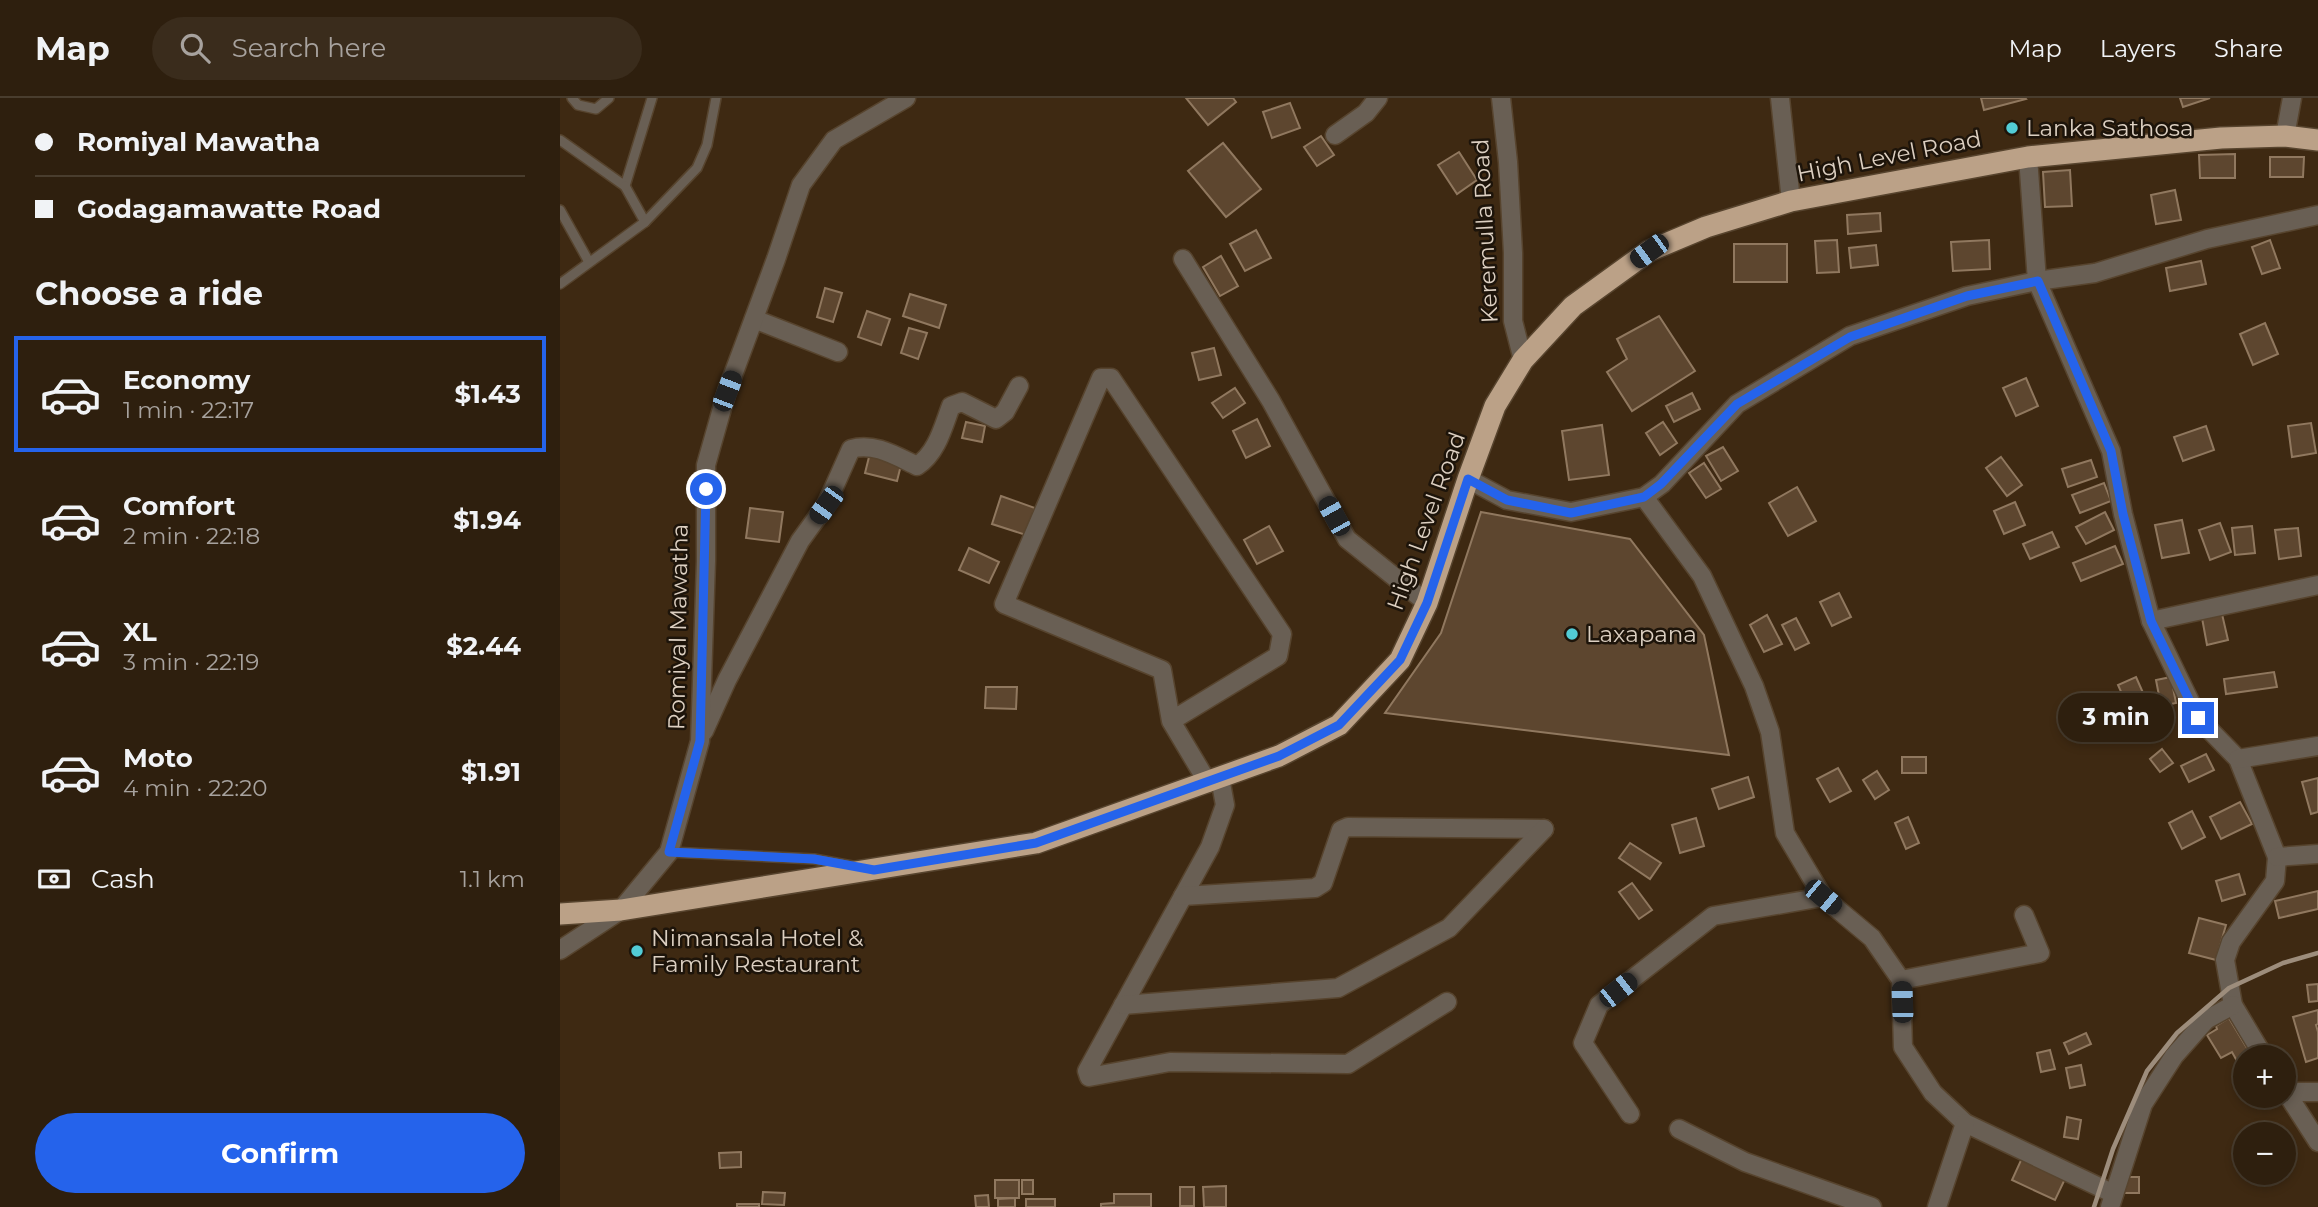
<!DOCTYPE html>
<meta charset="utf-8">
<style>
:root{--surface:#2e1f0e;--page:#3a2c1c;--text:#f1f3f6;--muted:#a7a29e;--line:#493d2e;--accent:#2563eb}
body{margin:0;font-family:Montserrat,sans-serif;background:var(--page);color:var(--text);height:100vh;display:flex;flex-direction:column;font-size:26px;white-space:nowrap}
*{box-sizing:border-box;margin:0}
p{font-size:23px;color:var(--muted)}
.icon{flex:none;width:38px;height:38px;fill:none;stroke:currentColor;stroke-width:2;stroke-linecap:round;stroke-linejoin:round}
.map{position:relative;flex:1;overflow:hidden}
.drawer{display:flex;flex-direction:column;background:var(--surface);width:560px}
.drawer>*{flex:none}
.guide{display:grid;align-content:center;height:154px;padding:0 35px;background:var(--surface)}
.buttons{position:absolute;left:1673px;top:947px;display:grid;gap:14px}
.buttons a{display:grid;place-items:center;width:63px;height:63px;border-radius:50%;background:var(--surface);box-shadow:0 4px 10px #0003,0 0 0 2px var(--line);font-size:35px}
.end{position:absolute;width:32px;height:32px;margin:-16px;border:9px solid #2563eb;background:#fff;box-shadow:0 0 0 4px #fff}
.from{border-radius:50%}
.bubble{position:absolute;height:49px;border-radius:24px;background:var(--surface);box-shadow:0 4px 10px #0003,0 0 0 2px var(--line);font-size:23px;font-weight:700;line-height:49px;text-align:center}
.car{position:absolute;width:21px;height:42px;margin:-21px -10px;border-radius:9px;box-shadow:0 0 5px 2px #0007;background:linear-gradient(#222 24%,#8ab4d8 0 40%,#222 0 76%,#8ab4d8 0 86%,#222 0)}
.guide b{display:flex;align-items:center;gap:24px;height:66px;font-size:26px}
.guide b+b{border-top:2px solid var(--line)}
.guide i{width:18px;height:18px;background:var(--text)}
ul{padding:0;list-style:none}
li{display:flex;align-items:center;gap:21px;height:116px;margin:0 14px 10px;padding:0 21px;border:4px solid transparent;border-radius:0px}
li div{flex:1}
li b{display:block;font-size:26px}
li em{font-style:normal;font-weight:700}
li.on{border-color:var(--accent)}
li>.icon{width:63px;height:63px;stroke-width:1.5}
h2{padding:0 35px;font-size:32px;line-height:84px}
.pay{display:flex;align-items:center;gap:18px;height:77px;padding:0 35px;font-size:26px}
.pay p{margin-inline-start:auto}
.cta{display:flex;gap:14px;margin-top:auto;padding:14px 35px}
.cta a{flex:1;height:80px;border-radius:42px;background:var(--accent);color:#fff;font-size:28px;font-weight:700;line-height:80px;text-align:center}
header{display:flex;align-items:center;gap:42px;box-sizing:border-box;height:98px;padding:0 35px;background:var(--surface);border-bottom:2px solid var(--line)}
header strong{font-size:33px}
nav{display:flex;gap:38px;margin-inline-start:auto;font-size:24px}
.search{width:490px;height:63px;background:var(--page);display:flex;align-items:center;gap:18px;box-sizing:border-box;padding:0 24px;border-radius:38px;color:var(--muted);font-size:26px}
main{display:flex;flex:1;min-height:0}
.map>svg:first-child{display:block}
.building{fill:#5d462f;stroke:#90785f;stroke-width:2}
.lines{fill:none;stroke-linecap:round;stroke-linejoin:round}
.lane-casing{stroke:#57442e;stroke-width:12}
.street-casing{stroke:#57442e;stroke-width:21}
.highway-casing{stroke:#57442e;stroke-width:24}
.lane{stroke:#695f54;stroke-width:9}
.street{stroke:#695f54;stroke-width:18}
.highway{stroke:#bba187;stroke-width:21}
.rail{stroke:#9d8d7c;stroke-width:4.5}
.route{stroke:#2563eb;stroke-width:9}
.poi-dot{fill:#52ccd6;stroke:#1d140a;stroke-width:2.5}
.labels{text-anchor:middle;stroke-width:5;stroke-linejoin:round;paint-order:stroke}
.poi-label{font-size:23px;fill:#dccfc1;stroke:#1d140a;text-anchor:start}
.street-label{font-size:23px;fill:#dccfc1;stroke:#1d140a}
</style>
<header>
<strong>Map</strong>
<div class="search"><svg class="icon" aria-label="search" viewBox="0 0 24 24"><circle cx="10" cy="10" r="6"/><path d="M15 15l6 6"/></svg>Search here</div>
<nav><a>Map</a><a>Layers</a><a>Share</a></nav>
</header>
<main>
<section class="drawer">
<div class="guide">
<b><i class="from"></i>Romiyal Mawatha</b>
<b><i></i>Godagamawatte Road</b>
</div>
<h2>Choose a ride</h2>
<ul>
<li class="on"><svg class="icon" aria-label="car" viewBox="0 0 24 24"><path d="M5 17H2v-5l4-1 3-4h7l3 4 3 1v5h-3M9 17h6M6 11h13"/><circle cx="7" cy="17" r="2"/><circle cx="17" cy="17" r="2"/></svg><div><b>Economy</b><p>1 min · 22:17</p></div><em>$1.43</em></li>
<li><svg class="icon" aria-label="car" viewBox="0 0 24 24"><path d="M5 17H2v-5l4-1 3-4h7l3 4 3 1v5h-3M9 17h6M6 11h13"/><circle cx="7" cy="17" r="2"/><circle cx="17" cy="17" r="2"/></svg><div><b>Comfort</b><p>2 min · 22:18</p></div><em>$1.94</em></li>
<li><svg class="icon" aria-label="car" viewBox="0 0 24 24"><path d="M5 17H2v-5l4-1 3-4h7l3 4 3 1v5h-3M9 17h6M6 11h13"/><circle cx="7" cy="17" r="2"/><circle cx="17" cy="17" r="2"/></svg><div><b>XL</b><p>3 min · 22:19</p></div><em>$2.44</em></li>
<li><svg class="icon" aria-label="car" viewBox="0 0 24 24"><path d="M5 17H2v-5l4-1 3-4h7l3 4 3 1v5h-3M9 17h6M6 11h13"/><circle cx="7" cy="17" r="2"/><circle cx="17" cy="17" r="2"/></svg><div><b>Moto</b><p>4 min · 22:20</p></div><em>$1.91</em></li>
</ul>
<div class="pay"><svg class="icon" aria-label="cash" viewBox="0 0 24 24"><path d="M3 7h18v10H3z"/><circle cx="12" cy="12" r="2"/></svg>Cash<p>1.1 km</p></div>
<div class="cta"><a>Confirm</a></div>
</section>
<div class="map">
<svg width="1758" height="1109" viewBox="0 0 1758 1109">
<rect width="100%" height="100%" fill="#3e2912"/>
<g class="building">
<polygon points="626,0 673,0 676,4 648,27"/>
<polygon points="1421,0 1465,0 1466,1 1424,12"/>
<polygon points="1620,0 1650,0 1623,9"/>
<polygon points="730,5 740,30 712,40 703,14"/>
<polygon points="761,38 774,57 757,68 744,49"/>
<polygon points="663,45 701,91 666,119 628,73"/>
<polygon points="899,54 917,82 897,96 878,67"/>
<polygon points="1675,56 1675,80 1640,80 1639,57"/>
<polygon points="1710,59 1744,59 1743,79 1710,79"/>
<polygon points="1510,72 1512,108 1485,109 1483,74"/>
<polygon points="1615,92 1621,122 1596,126 1591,97"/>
<polygon points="1320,115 1321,133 1288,136 1287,117"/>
<polygon points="696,132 711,160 685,173 670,146"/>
<polygon points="1277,142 1279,174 1257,175 1255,143"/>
<polygon points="1429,142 1430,171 1393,173 1391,144"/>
<polygon points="1710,142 1720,170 1702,176 1692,149"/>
<rect x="1174" y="146" width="53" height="38"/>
<polygon points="1316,147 1318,167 1291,170 1289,150"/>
<polygon points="661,158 678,188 660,198 643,169"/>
<polygon points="1641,163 1646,186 1610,193 1606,170"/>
<polygon points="265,190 282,195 273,224 257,219"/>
<polygon points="350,196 386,207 379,230 343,218"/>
<polygon points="307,213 330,221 321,247 298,239"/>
<polygon points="1099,218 1135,273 1072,313 1047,274 1067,261 1057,241"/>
<polygon points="1705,225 1718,256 1693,267 1680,236"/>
<polygon points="349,230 367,235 358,261 341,255"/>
<polygon points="654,250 661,277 639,282 632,255"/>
<polygon points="1466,280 1478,308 1456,318 1443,290"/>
<polygon points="675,290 685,305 663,320 652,305"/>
<polygon points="1132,295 1140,311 1114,324 1106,308"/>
<polygon points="697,321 710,348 686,360 673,333"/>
<polygon points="406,324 425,328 422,344 402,340"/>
<polygon points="1103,324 1117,345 1100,357 1086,335"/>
<polygon points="1751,325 1756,355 1732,359 1728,328"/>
<polygon points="1042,327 1049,377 1009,382 1002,333"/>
<polygon points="1646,328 1654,352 1623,363 1614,339"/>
<polygon points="1163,349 1178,373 1161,383 1146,358"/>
<polygon points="310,355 342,363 337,383 305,375"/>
<polygon points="1441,359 1462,387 1447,398 1426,370"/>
<polygon points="1531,362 1537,379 1508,389 1502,371"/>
<polygon points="1144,365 1161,391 1146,400 1129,375"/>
<polygon points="1544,385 1551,403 1520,415 1512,397"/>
<polygon points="1237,389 1256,423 1228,438 1209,405"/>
<polygon points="441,398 475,410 466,437 432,426"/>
<polygon points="1455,404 1465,427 1444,436 1434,413"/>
<polygon points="190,410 223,414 219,444 186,440"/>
<polygon points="921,414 1070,441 1144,537 1169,657 825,615 881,535"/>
<polygon points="1545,414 1554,432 1526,446 1516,429"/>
<polygon points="1622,422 1629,455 1602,460 1595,427"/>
<polygon points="1660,425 1671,454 1650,462 1639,432"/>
<polygon points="709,428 723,453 697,466 684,442"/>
<polygon points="1692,428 1695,455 1675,457 1672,430"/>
<polygon points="1738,430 1741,458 1719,461 1715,432"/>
<polygon points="1492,434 1499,449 1470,461 1463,446"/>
<polygon points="1555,448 1563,466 1521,483 1513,465"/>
<polygon points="409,450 439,464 429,485 399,472"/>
<polygon points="1279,495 1291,519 1272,528 1260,504"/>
<polygon points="1662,516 1668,542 1647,547 1642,520"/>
<polygon points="1207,517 1222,546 1204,554 1190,527"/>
<polygon points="1236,520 1249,545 1235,552 1222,527"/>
<polygon points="1714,574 1717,589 1666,596 1664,581"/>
<polygon points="1576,579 1588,606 1570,614 1558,587"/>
<polygon points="1611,579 1616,605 1601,608 1596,582"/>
<polygon points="426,589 457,589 456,611 425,610"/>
<polygon points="1602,651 1613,665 1600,674 1590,661"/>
<polygon points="1646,656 1654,672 1629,684 1621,668"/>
<rect x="1342" y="659" width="24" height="16"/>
<polygon points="1278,670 1291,693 1270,704 1257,681"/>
<polygon points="1317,673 1329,692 1315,701 1303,682"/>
<polygon points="1188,679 1194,699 1159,711 1152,691"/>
<polygon points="1758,680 1758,714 1751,716 1742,684"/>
<polygon points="1680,704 1692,726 1661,741 1650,719"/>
<polygon points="1632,713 1645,739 1622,751 1609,725"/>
<polygon points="1348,719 1359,745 1346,751 1335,725"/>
<polygon points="1136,720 1144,748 1120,755 1112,727"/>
<polygon points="1070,745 1101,765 1090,781 1059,760"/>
<polygon points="1679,776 1685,796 1662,803 1656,783"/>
<polygon points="1072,785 1092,812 1079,821 1059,794"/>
<polygon points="1758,793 1758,811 1719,820 1715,803"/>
<polygon points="1639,820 1666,827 1656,862 1629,855"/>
<polygon points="1758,886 1758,903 1749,904 1747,887"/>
<polygon points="1758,912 1758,926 1756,927 1758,934 1758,960 1746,964 1733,919"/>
<polygon points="1669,920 1690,955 1677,963 1672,954 1661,960 1647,937 1657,931 1656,928"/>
<polygon points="1526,935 1531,946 1509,956 1504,945"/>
<polygon points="1490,952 1495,971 1481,974 1477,955"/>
<polygon points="1521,967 1525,987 1510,990 1506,970"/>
<polygon points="1507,1019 1521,1022 1518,1041 1504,1039"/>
<polygon points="181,1054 181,1069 160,1070 159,1055"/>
<polygon points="1462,1060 1505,1081 1495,1102 1452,1082"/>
<rect x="1564" y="1079" width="15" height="16"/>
<rect x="435" y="1082" width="24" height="18"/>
<rect x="462" y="1082" width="11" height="14"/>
<polygon points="666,1088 666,1109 644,1109 643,1089"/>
<rect x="620" y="1089" width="14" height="19"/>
<polygon points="203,1094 225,1095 224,1107 202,1106"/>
<polygon points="554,1096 591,1096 591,1109 541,1109 541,1106 554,1105"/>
<polygon points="428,1097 429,1109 416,1109 415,1098"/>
<polygon points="455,1100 455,1109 438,1109 438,1101"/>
<rect x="466" y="1101" width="29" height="8"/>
<rect x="177" y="1106" width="22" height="3"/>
</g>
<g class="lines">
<g class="lane-casing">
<g id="lane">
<polyline points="12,0 18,7 36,11 49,0"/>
<polyline points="0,42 65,88 92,0"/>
<polyline points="65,88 85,124"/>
<polyline points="0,112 29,164"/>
<polyline points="0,186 85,124 137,70 147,47 156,0"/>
<polyline points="109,754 254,761 292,768"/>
</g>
</g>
<g class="street-casing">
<g id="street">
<polyline points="941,0 948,64 953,155 953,223 963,262"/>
<polyline points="1220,0 1231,103"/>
<polyline points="775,37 806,15 818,0"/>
<polyline points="1725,38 1732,0"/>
<polyline points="1468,59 1477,183 1551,353 1563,416 1591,523 1638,620 1678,661 1717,759 1715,783 1671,844 1665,862 1673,907 1704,959"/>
<polyline points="623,161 711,303 787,441 867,505"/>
<polyline points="194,221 278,254"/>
<polyline points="908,381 947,402 1011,414 1084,399 1102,386 1177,306 1290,238 1407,198 1477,183 1535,175 1647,141 1758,117"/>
<polyline points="1084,399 1142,478 1194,588 1210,634 1225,735 1263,799 1312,840 1341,882 1343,949 1373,995 1405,1025 1554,1096"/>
<polyline points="1591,523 1758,487"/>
<polyline points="611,623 718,558 722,536 551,280 541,280 444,506 602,572 611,623 648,685"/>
<path d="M 144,633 L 167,582 L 240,443 L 266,407 L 291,351 C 314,344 336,358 357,368 C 377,355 383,329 391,308 L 402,304 L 436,321 L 445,314 L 459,288"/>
<polyline points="1678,661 1758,648"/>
<polyline points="660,680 665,707 650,749 527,973 529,979 610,964 788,966 887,904"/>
<polyline points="1717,759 1758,756"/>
<polyline points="623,798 755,790 763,785 781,732 788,729 984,731"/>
<polyline points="0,852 61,812 109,754 140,643 146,463 146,367 167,293 216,161 241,87 274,42 346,0"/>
<polyline points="1341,882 1480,855 1464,817"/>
<polyline points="563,907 778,890 889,830 984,731"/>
<polyline points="1724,991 1758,1044"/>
<polyline points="1725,994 1758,994"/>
<polyline points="1070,1016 1023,945 1039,907 1153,818 1263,799"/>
<polyline points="1119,1031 1185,1064 1312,1109"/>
<polyline points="1377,1109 1405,1025"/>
<polyline points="1550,1109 1583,1006 1614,958 1646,922 1673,907"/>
</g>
</g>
<g class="highway-casing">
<polyline id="highway" points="0,816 61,812 476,745 719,658 779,627 840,562 867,505 908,381 935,308 963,262 1013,208 1089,153 1146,129 1231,103 1468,59 1661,40 1725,38 1758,42"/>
</g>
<use href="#lane" class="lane"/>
<use href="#street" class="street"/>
<use href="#highway" class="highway"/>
<polyline class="rail" points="1534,1109 1553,1051 1587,973 1617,935 1669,890 1723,865 1758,855"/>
</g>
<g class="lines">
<polyline class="route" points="146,391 140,643 109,754 254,761 314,772 476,745 719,658 779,627 840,562 867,505 908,381 947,402 1011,415 1084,399 1101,386 1177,306 1290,239 1407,198 1478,183 1551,353 1563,416 1591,523 1638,620"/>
</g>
<g class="poi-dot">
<circle cx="1452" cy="30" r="7"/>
<circle cx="1012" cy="536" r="7"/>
<circle cx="77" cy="853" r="7"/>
</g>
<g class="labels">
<g class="poi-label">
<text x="1466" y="38">Lanka Sathosa</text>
<text x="1026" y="544">Laxapana</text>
<text x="91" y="848">Nimansala Hotel &amp;<tspan x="91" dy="26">Family Restaurant</tspan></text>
</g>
<g class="street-label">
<text transform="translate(1329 58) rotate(-11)" y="8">High Level Road</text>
<text transform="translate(925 133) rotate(-93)" y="8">Keremulla Road</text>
<text transform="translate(866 423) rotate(-70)" y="8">High Level Road</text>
<text transform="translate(118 529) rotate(-89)" y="8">Romiyal Mawatha</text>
</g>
</g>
</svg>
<div class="buttons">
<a>+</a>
<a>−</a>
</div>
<i class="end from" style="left:146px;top:391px"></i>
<i class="end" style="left:1638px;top:620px"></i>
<div class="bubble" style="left:1498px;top:595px;width:116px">3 min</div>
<i class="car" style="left:1089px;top:153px;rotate:234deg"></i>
<i class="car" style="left:167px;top:293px;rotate:21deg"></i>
<i class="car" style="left:266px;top:407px;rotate:216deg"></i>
<i class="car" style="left:774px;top:418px;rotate:331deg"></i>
<i class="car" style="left:1263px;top:799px;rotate:130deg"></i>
<i class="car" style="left:1058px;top:892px;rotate:52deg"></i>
<i class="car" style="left:1342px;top:904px;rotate:358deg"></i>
</div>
</main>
